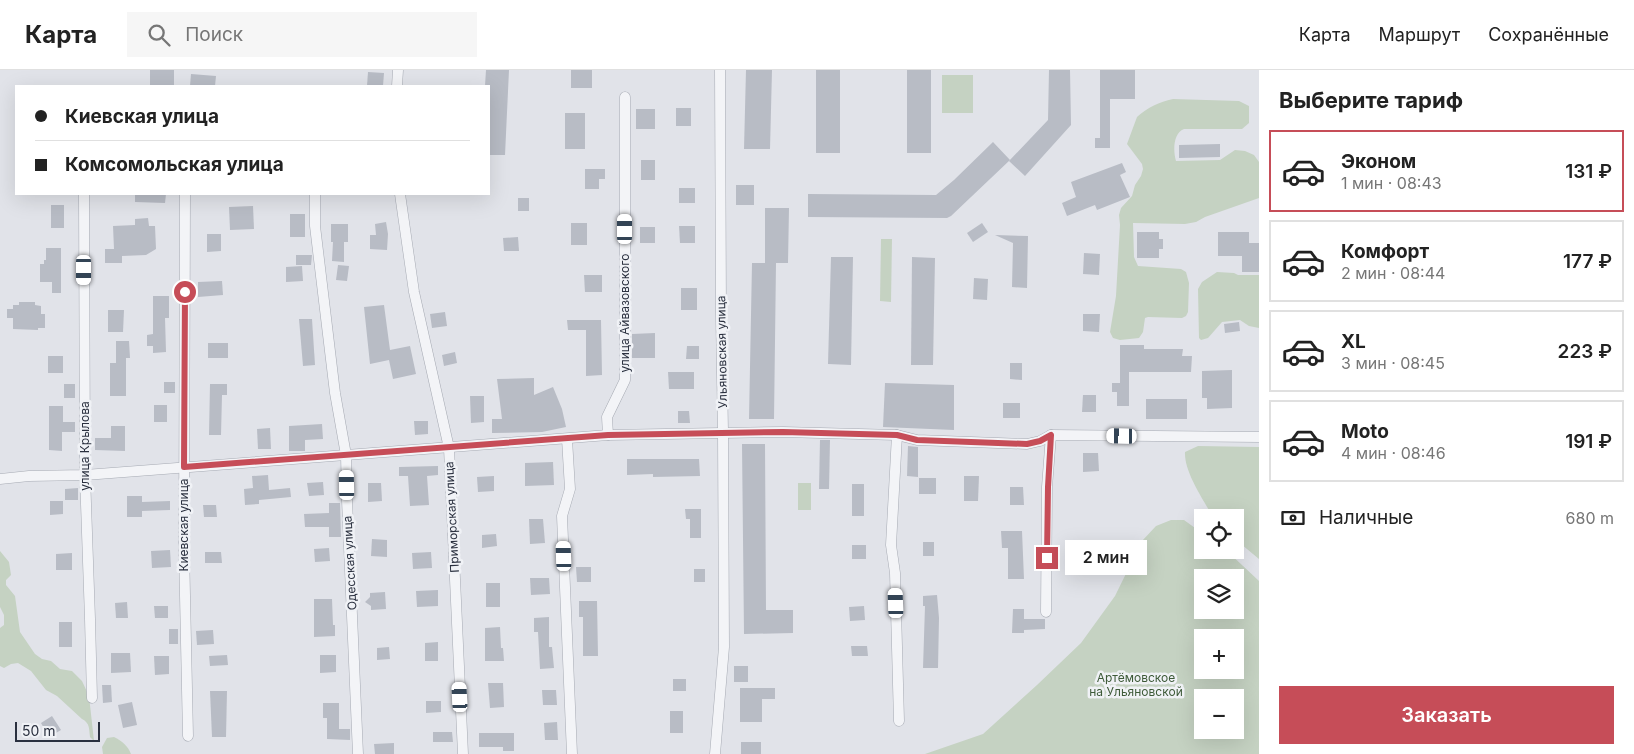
<!DOCTYPE html>
<html lang="ru">
<meta charset="utf-8">
<style>
:root{--surface:#fff;--page:#f6f6f6;--text:#222;--muted:#767676;--line:#e0e0e0;--accent:#c64d58}
body{margin:0;font-family:Inter,sans-serif;background:var(--page);color:var(--text);height:100vh;display:flex;flex-direction:column;font-size:19px;white-space:nowrap}
*{box-sizing:border-box;margin:0}
p{font-size:16px;color:var(--muted)}
.icon{flex:none;width:28px;height:28px;fill:none;stroke:currentColor;stroke-width:2;stroke-linecap:round;stroke-linejoin:round}
.map{position:relative;flex:1;overflow:hidden}
.drawer{display:flex;flex-direction:column;background:var(--surface);width:375px}
.drawer>*{flex:none}
.hud{position:absolute;left:15px;top:15px;width:475px;height:110px;border-radius:0px;box-shadow:0 5px 20px #0002;display:grid;align-content:center;height:110px;padding:0 20px;background:var(--surface)}
.tools{position:absolute;left:1194px;top:439px;display:grid;gap:10px}
.tools a{display:grid;place-items:center;width:50px;height:50px;border-radius:0px;background:var(--surface);box-shadow:0 5px 20px #0002;font-size:25px}
.scale{position:absolute;left:15px;bottom:12px;width:85px;box-sizing:border-box;padding-left:5px;border:2px solid #2a303f;border-top:0;font-size:14px;line-height:18px;white-space:nowrap;color:#2a303f;-webkit-text-stroke:4px #f0f2f6;paint-order:stroke}
.end{position:absolute;width:22px;height:22px;margin:-11px;border:6px solid #c64d58;background:#fff;box-shadow:0 0 0 2px #fff}
.from{border-radius:50%}
.bubble{position:absolute;height:35px;border-radius:0px;background:var(--surface);box-shadow:0 5px 20px #0002;font-size:16px;font-weight:600;line-height:35px;text-align:center}
.car{position:absolute;width:15px;height:30px;margin:-15px -8px;border-radius:6px;box-shadow:0 0 4px 1px #0007;background:linear-gradient(#fff 24%,#345 0 40%,#fff 0 76%,#345 0 86%,#fff 0)}
.hud b{display:flex;align-items:center;gap:18px;height:48px;font-size:19px}
.hud b+b{border-top:1px solid var(--line)}
.hud i{width:12px;height:12px;background:var(--text)}
ul{padding:0;list-style:none}
li{display:flex;align-items:center;gap:15px;height:82px;margin:0 10px 8px;padding:0 10px;border:2px solid var(--line);border-radius:0px}
li div{flex:1}
li b{display:block;font-size:19px}
li em{font-style:normal;font-weight:600}
li.selected{border-color:var(--accent)}
li>.icon{width:45px;height:45px;stroke-width:1.5}
h2{padding:0 20px;font-size:22px;line-height:60px}
.pay{display:flex;align-items:center;gap:12px;height:55px;padding:0 20px;font-size:19px}
.pay p{margin-inline-start:auto}
.action{display:flex;gap:10px;margin-top:auto;padding:10px 20px}
.action a{flex:1;height:58px;border-radius:0px;background:var(--accent);color:#fff;font-size:20px;font-weight:600;line-height:58px;text-align:center}
header{display:flex;align-items:center;gap:30px;box-sizing:border-box;height:70px;padding:0 25px;background:var(--surface);border-bottom:1px solid var(--line)}
header strong{font-size:24px}
nav{display:flex;gap:28px;margin-inline-start:auto;font-size:18px}
.search{width:350px;height:45px;background:var(--page);display:flex;align-items:center;gap:12px;box-sizing:border-box;padding:0 18px;border-radius:0px;color:var(--muted);font-size:19px}
main{display:flex;flex:1;min-height:0}
.map>svg:first-child{display:block}
.green{fill:#c5d2c2;fill-rule:evenodd}
.building{fill:#b8bcc5}
.lines{fill:none;stroke-linecap:round;stroke-linejoin:round}
.street-casing{stroke:#a6aab3;stroke-width:11}
.street{stroke:#f3f4f7;stroke-width:10}
.route{stroke:#c64d58;stroke-width:6}
.labels{text-anchor:middle;stroke-width:5;stroke-linejoin:round;paint-order:stroke}
.street-label{font-size:12px;fill:#2a303f;stroke:#f0f2f6}
.park-label{font-size:12px;fill:#3d5a38;stroke:#f0f2f6}
</style>
<header>
<strong>Карта</strong>
<div class="search"><svg class="icon" aria-label="search" viewBox="0 0 24 24"><circle cx="10" cy="10" r="6"/><path d="M15 15l6 6"/></svg>Поиск</div>
<nav><a>Карта</a><a>Маршрут</a><a>Сохранённые</a></nav>
</header>
<main>
<div class="map">
<svg width="1259" height="684" viewBox="0 0 1259 684">
<rect width="100%" height="100%" fill="#e1e3e9"/>
<g class="green">
<rect x="942" y="5" width="31" height="38"/>
<path d="M 1173,29 L 1239,31 L 1249,36 L 1249,53 L 1242,59 L 1184,59 C 1173,63 1173,81 1176,91 L 1220,90 L 1235,80 L 1245,81 L 1254,85 L 1259,92 L 1259,128 L 1205,147 L 1196,152 L 1185,154 L 1133,153 L 1134,187 L 1138,196 L 1181,199 L 1186,202 L 1189,213 L 1188,242 L 1186,246 L 1182,248 L 1148,247 L 1145,248 L 1143,262 L 1139,268 L 1120,270 L 1113,268 L 1110,262 L 1116,226 L 1120,155 L 1119,145 L 1121,138 L 1132,126 L 1135,115 L 1141,106 L 1143,99 L 1142,94 L 1127,74 L 1137,47 C 1148,37 1159,32 1173,29 Z"/>
<polygon points="881,169 892,169 891,232 880,231"/>
<polygon points="1217,202 1234,203 1238,205 1259,205 1259,258 1249,256 1240,250 1222,252 1208,268 1201,270 1199,268 1198,219 1202,212"/>
<path d="M 1198,376 L 1259,377 L 1259,489 L 1235,469 L 1235,448 L 1213,447 C 1203,429 1184,402 1185,382 Z"/>
<rect x="798" y="413" width="13" height="27"/>
<path d="M 1171,450 L 1184,450 L 1202,463 L 1202,480 L 1226,480 L 1259,511 L 1259,684 L 925,684 L 983,664 L 1037,615 L 1081,573 L 1115,526 L 1142,471 L 1156,456 ZM 1202,508 L 1235,508 L 1235,540 L 1202,540 ZM 1202,568 L 1235,568 L 1235,600 L 1202,600 ZM 1202,628 L 1235,628 L 1235,660 L 1202,660 Z"/>
<path d="M 0,481 L 9,492 L 11,505 L 6,510 L 6,515 L 15,526 L 20,562 L 35,584 L 42,589 L 51,591 L 60,599 L 72,601 L 82,611 L 89,626 L 94,671 L 90,667 C 89,659 90,653 82,649 L 57,626 L 46,620 L 31,601 L 18,593 L 11,594 L 4,598 L 0,596 L 0,558 L 4,555 L 4,545 L 0,537 Z"/>
<path d="M 114,667 C 122,671 128,676 131,684 L 103,684 L 102,677 L 107,668 Z"/>
</g>
<g class="building">
<rect x="150" y="0" width="24" height="16"/>
<polygon points="486,0 509,0 505,85 489,85 489,16 485,16"/>
<rect x="571" y="0" width="21" height="18"/>
<polygon points="746,0 772,0 770,79 744,79"/>
<rect x="816" y="0" width="24" height="83"/>
<rect x="907" y="0" width="24" height="83"/>
<polygon points="1049,0 1070,0 1071,55 1025,106 1009,91 1048,50"/>
<polygon points="1100,0 1135,0 1135,29 1110,29 1110,78 1095,78 1095,68 1100,68"/>
<polygon points="368,2 384,3 383,16 367,16"/>
<polygon points="191,4 216,6 215,16 190,16"/>
<rect x="676" y="38" width="15" height="18"/>
<rect x="636" y="39" width="19" height="20"/>
<rect x="565" y="43" width="20" height="36"/>
<polygon points="993,72 1010,90 951,146 947,148 808,147 808,124 936,125 954,110"/>
<polygon points="1220,74 1220,87 1179,88 1179,75"/>
<rect x="641" y="90" width="14" height="20"/>
<polygon points="1122,93 1126,102 1120,105 1130,127 1097,140 1095,135 1067,146 1062,133 1076,127 1071,112"/>
<polygon points="585,99 605,99 605,109 599,109 599,119 585,119"/>
<rect x="736" y="115" width="18" height="20"/>
<rect x="679" y="118" width="16" height="15"/>
<polygon points="135,124 166,124 165,133 135,132"/>
<rect x="518" y="128" width="11" height="13"/>
<rect x="51" y="135" width="13" height="23"/>
<polygon points="253,136 254,159 230,160 229,137"/>
<polygon points="765,138 789,138 788,193 776,193 774,349 749,349 752,193 765,193"/>
<rect x="290" y="144" width="15" height="23"/>
<polygon points="148,148 149,156 155,156 156,179 146,185 122,186 122,193 105,193 105,179 114,179 113,156 135,155 135,149"/>
<polygon points="386,152 388,164 387,180 370,179 370,165 376,165 375,154"/>
<rect x="571" y="153" width="16" height="22"/>
<polygon points="982,153 988,162 973,172 967,163"/>
<polygon points="331,154 348,154 348,172 344,172 344,192 332,191 333,172 331,172"/>
<polygon points="679,156 695,156 695,173 680,173"/>
<rect x="640" y="157" width="15" height="16"/>
<polygon points="1137,162 1159,162 1159,169 1163,169 1163,179 1159,179 1159,188 1137,188"/>
<polygon points="1218,162 1249,162 1249,173 1259,173 1259,202 1242,202 1242,186 1218,186"/>
<polygon points="207,164 221,164 221,181 207,182"/>
<polygon points="995,165 1028,166 1027,218 1012,217 1013,173"/>
<polygon points="518,167 519,181 504,181 503,168"/>
<polygon points="46,178 61,178 61,223 52,223 52,212 40,212 40,194 44,194 44,190 46,190"/>
<polygon points="1084,183 1100,184 1099,205 1083,204"/>
<polygon points="296,185 312,185 311,195 296,195"/>
<polygon points="831,187 853,187 851,295 828,294"/>
<polygon points="912,187 935,188 933,295 911,295"/>
<polygon points="338,195 349,196 347,211 336,210"/>
<polygon points="302,196 303,211 286,212 286,197"/>
<polygon points="584,205 602,205 602,222 585,222"/>
<polygon points="974,208 988,209 987,230 973,229"/>
<polygon points="222,211 223,225 198,227 198,212"/>
<rect x="681" y="218" width="16" height="22"/>
<polygon points="153,226 169,226 169,248 165,248 166,282 153,283 153,276 147,276 147,265 153,264"/>
<polygon points="19,232 35,232 35,235 41,236 41,244 45,244 45,258 38,258 38,260 13,259 13,248 7,248 7,239 13,239 13,235 19,235"/>
<polygon points="384,235 390,280 410,276 416,304 393,309 389,290 370,294 364,237"/>
<polygon points="108,240 124,240 123,262 108,262"/>
<polygon points="445,242 447,256 432,258 430,244"/>
<polygon points="1083,244 1100,244 1099,262 1083,261"/>
<polygon points="299,249 312,249 315,295 303,296"/>
<polygon points="567,250 601,250 602,305 586,306 586,260 568,260"/>
<polygon points="1239,252 1240,261 1225,263 1224,254"/>
<polygon points="655,263 655,288 632,288 632,264"/>
<polygon points="116,271 129,271 130,288 126,288 126,326 110,326 110,293 116,293"/>
<rect x="208" y="273" width="20" height="15"/>
<polygon points="1120,275 1144,275 1144,279 1183,279 1182,286 1192,286 1191,302 1129,302 1129,336 1117,336 1117,322 1112,322 1112,313 1120,313"/>
<polygon points="687,276 699,276 699,289 686,289"/>
<polygon points="455,282 457,293 444,296 442,285"/>
<rect x="48" y="286" width="15" height="17"/>
<polygon points="1010,293 1022,293 1022,310 1010,309"/>
<polygon points="1232,300 1232,338 1207,339 1207,328 1202,328 1202,301"/>
<polygon points="668,302 694,302 694,319 669,319"/>
<polygon points="534,308 534,325 553,317 562,339 566,357 542,362 492,363 492,349 502,349 497,309"/>
<rect x="164" y="312" width="11" height="11"/>
<polygon points="885,313 954,315 954,360 883,357"/>
<rect x="64" y="314" width="11" height="14"/>
<polygon points="210,314 227,314 227,325 222,325 221,365 209,365"/>
<polygon points="1083,325 1096,325 1096,342 1082,342"/>
<polygon points="470,326 484,326 484,352 471,353"/>
<rect x="1146" y="329" width="41" height="20"/>
<rect x="1003" y="333" width="17" height="15"/>
<rect x="154" y="335" width="13" height="17"/>
<polygon points="49,336 63,336 63,352 75,352 75,362 62,362 62,381 49,380"/>
<polygon points="678,341 689,341 690,353 678,353"/>
<polygon points="414,351 428,351 428,364 415,365"/>
<polygon points="322,354 323,369 305,370 305,381 289,381 289,356"/>
<polygon points="111,356 125,356 125,381 95,380 95,368 111,368"/>
<polygon points="270,358 271,379 258,379 257,359"/>
<polygon points="820,370 830,370 829,419 819,419"/>
<polygon points="742,374 765,374 766,540 793,540 793,563 744,564"/>
<polygon points="908,376 918,377 918,407 907,406"/>
<polygon points="1083,383 1098,383 1099,401 1083,402"/>
<polygon points="627,389 699,389 700,406 653,407 653,404 627,405"/>
<polygon points="553,392 554,415 525,416 525,393"/>
<polygon points="438,396 438,405 427,406 429,435 410,436 408,406 399,406 399,397"/>
<polygon points="268,405 269,420 290,418 291,427 259,430 259,434 245,435 244,419 253,418 252,406"/>
<polygon points="494,406 494,421 478,422 477,407"/>
<polygon points="964,406 979,406 978,431 964,431"/>
<rect x="919" y="408" width="17" height="16"/>
<polygon points="323,412 324,425 309,426 307,413"/>
<polygon points="368,413 381,413 382,431 368,432"/>
<rect x="852" y="414" width="12" height="32"/>
<polygon points="1010,417 1023,417 1024,435 1010,435"/>
<polygon points="78,418 78,430 65,430 65,419"/>
<polygon points="127,426 142,426 142,432 170,431 170,440 142,441 142,447 127,447"/>
<polygon points="50,431 63,431 63,444 50,445"/>
<polygon points="329,433 340,433 341,467 329,467 329,457 305,457 304,444 329,443"/>
<polygon points="203,435 216,435 217,447 204,447"/>
<polygon points="685,439 701,439 701,468 690,468 690,449 686,449"/>
<polygon points="529,449 543,449 545,473 530,474"/>
<polygon points="1001,461 1022,461 1024,509 1008,509 1008,478 1002,478"/>
<polygon points="496,464 497,476 482,478 482,465"/>
<polygon points="372,469 387,470 387,487 371,486"/>
<rect x="923" y="472" width="11" height="14"/>
<rect x="852" y="475" width="14" height="14"/>
<polygon points="329,478 330,491 315,492 314,479"/>
<polygon points="170,480 171,497 152,498 151,481"/>
<polygon points="205,482 221,482 222,493 205,493"/>
<polygon points="431,482 432,498 413,499 412,483"/>
<polygon points="72,483 72,500 56,500 56,484"/>
<polygon points="576,497 591,497 591,512 577,512"/>
<rect x="694" y="499" width="11" height="13"/>
<polygon points="530,508 549,508 550,524 531,525"/>
<rect x="486" y="513" width="14" height="24"/>
<polygon points="438,520 438,536 417,537 416,521"/>
<polygon points="385,522 386,539 371,540 371,536 365,532 370,527 370,523"/>
<polygon points="937,525 939,548 938,598 923,598 925,536 923,536 923,526"/>
<polygon points="314,529 332,529 333,555 335,555 335,566 314,567"/>
<polygon points="579,531 597,531 598,586 583,586 583,547 579,547"/>
<polygon points="127,532 128,548 116,548 115,533"/>
<polygon points="154,536 168,536 168,548 155,548"/>
<polygon points="864,536 865,550 850,551 849,537"/>
<polygon points="1013,539 1024,539 1024,549 1045,549 1045,559 1024,560 1024,563 1012,563"/>
<polygon points="549,547 549,577 552,577 554,598 540,599 538,562 534,562 534,548"/>
<rect x="59" y="552" width="13" height="25"/>
<polygon points="500,557 501,578 503,578 504,591 485,591 485,558"/>
<rect x="169" y="559" width="9" height="15"/>
<polygon points="213,560 214,574 197,575 196,561"/>
<polygon points="438,572 438,591 425,591 425,573"/>
<polygon points="851,576 867,576 868,586 852,586"/>
<polygon points="389,577 390,589 377,590 377,578"/>
<polygon points="111,583 130,583 131,602 111,603"/>
<polygon points="227,585 228,595 210,596 209,586"/>
<polygon points="320,585 336,585 336,602 320,603"/>
<polygon points="154,586 169,586 169,604 155,605"/>
<rect x="734" y="596" width="14" height="16"/>
<rect x="673" y="609" width="13" height="12"/>
<polygon points="488,613 503,613 504,637 490,638"/>
<polygon points="102,615 111,615 112,632 103,633"/>
<polygon points="740,618 775,618 775,629 762,629 762,652 740,652"/>
<polygon points="542,620 556,620 557,635 543,635"/>
<polygon points="210,621 227,621 226,667 212,667"/>
<polygon points="426,631 441,631 441,642 426,643"/>
<polygon points="132,632 137,655 123,658 118,635"/>
<polygon points="323,633 339,633 339,659 350,659 350,670 327,669 327,648 323,648"/>
<rect x="670" y="641" width="13" height="22"/>
<polygon points="52,646 61,660 49,667 41,653"/>
<polygon points="557,652 558,670 545,670 544,653"/>
<polygon points="433,662 452,662 453,672 433,672"/>
<polygon points="479,663 514,663 514,681 503,681 503,677 479,677"/>
<rect x="741" y="672" width="20" height="12"/>
<polygon points="394,673 394,684 375,684 374,674"/>
</g>
<g class="lines">
<g class="street-casing">
<g id="street">
<polyline points="397,16 398,0"/>
<polyline points="84,124 85,405 90,549 92,628"/>
<polyline points="185,124 184,479 188,666"/>
<polyline points="315,124 315,156 335,323 346,385 347,430 358,684"/>
<polyline points="400,124 414,222 449,378 463,684"/>
<polyline points="608,365 607,347 625,310 625,27"/>
<polyline points="897,365 891,475 895,503 899,651"/>
<polyline points="567,369 570,419 562,446 572,684"/>
<polyline points="0,409 29,406 85,405 608,365 783,362 897,365 917,370 1027,374 1040,371 1051,365 1259,367"/>
<polyline points="1046,542 1047,417 1051,365"/>
<polyline points="715,684 724,577 723,362 721,245 720,0"/>
</g>
</g>
<use href="#street" class="street"/>
</g>
<g class="lines">
<polyline class="route" points="185,222 184,397 608,365 783,362 897,365 917,370 1027,374 1040,371 1051,365 1048,417 1047,488"/>
</g>
<g class="labels">
<g class="street-label">
<text transform="translate(625 243) rotate(-90)" y="4">улица Айвазовского</text>
<text transform="translate(722 282) rotate(-91)" y="4">Ульяновская улица</text>
<text transform="translate(85 376) rotate(-90)" y="4">улица Крылова</text>
<text transform="translate(452 447) rotate(-93)" y="4">Приморская улица</text>
<text transform="translate(184 455) rotate(-90)" y="4">Киевская улица</text>
<text transform="translate(350 493) rotate(-93)" y="4">Одесская улица</text>
</g>
<g class="park-label">
<text x="1136" y="612">Артёмовское<tspan x="1136" dy="14">на Ульяновской</tspan></text>
</g>
</g>
</svg>
<div class="tools">
<a><svg class="icon" aria-label="locate" viewBox="0 0 24 24"><circle cx="12" cy="12" r="6"/><path d="M12 2v4M12 18v4M2 12h4M18 12h4"/></svg></a>
<a><svg class="icon" aria-label="layers" viewBox="0 0 24 24"><path d="M12 4l9 5-9 5-9-5zM3 14l9 5 9-5"/></svg></a>
<a>+</a>
<a>−</a>
</div>
<div class="scale">50 m</div>
<i class="end from" style="left:185px;top:222px"></i>
<i class="end" style="left:1047px;top:488px"></i>
<div class="bubble" style="left:1065px;top:470px;width:82px">2 мин</div>
<i class="car" style="left:625px;top:159px;rotate:0deg"></i>
<i class="car" style="left:84px;top:200px;rotate:180deg"></i>
<i class="car" style="left:1122px;top:366px;rotate:271deg"></i>
<i class="car" style="left:347px;top:415px;rotate:359deg"></i>
<i class="car" style="left:564px;top:486px;rotate:358deg"></i>
<i class="car" style="left:896px;top:533px;rotate:358deg"></i>
<i class="car" style="left:460px;top:627px;rotate:357deg"></i>
<div class="hud">
<b><i class="from"></i>Киевская улица</b>
<b><i></i>Комсомольская улица</b>
</div>
</div>
<section class="drawer">
<h2>Выберите тариф</h2>
<ul>
<li class="selected"><svg class="icon" aria-label="car" viewBox="0 0 24 24"><path d="M5 17H2v-5l4-1 3-4h7l3 4 3 1v5h-3M9 17h6M6 11h13"/><circle cx="7" cy="17" r="2"/><circle cx="17" cy="17" r="2"/></svg><div><b>Эконом</b><p>1 мин · 08:43</p></div><em>131 ₽</em></li>
<li><svg class="icon" aria-label="car" viewBox="0 0 24 24"><path d="M5 17H2v-5l4-1 3-4h7l3 4 3 1v5h-3M9 17h6M6 11h13"/><circle cx="7" cy="17" r="2"/><circle cx="17" cy="17" r="2"/></svg><div><b>Комфорт</b><p>2 мин · 08:44</p></div><em>177 ₽</em></li>
<li><svg class="icon" aria-label="car" viewBox="0 0 24 24"><path d="M5 17H2v-5l4-1 3-4h7l3 4 3 1v5h-3M9 17h6M6 11h13"/><circle cx="7" cy="17" r="2"/><circle cx="17" cy="17" r="2"/></svg><div><b>XL</b><p>3 мин · 08:45</p></div><em>223 ₽</em></li>
<li><svg class="icon" aria-label="car" viewBox="0 0 24 24"><path d="M5 17H2v-5l4-1 3-4h7l3 4 3 1v5h-3M9 17h6M6 11h13"/><circle cx="7" cy="17" r="2"/><circle cx="17" cy="17" r="2"/></svg><div><b>Moto</b><p>4 мин · 08:46</p></div><em>191 ₽</em></li>
</ul>
<div class="pay"><svg class="icon" aria-label="cash" viewBox="0 0 24 24"><path d="M3 7h18v10H3z"/><circle cx="12" cy="12" r="2"/></svg>Наличные<p>680 m</p></div>
<div class="action"><a>Заказать</a></div>
</section>
</main>
